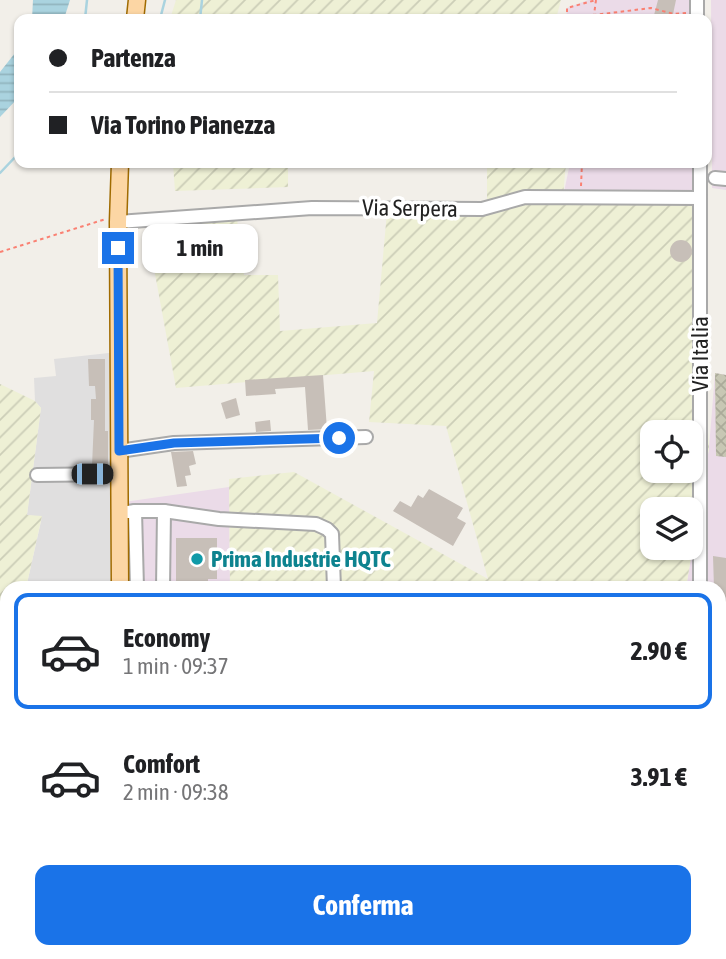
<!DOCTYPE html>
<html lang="it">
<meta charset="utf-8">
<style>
:root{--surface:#fff;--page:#f6f6f6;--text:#202124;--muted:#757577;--line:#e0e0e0;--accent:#1a73e8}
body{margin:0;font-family:"Asap Condensed",sans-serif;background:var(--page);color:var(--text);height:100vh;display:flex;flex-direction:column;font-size:26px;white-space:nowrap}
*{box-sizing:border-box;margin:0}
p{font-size:23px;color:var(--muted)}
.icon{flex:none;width:38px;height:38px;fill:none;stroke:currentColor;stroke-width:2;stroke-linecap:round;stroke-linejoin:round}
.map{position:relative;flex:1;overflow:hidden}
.sheet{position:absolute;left:0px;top:581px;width:726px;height:378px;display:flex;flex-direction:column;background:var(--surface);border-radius:21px 21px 0 0;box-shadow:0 2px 5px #0004}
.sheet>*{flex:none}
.hud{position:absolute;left:14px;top:14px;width:698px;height:154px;border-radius:14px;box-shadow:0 2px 5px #0004;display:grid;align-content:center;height:154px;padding:0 35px;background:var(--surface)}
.fabs{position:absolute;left:640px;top:420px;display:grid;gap:14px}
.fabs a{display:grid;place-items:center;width:63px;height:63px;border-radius:14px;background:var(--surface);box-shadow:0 2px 5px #0004;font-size:35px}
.end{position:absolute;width:32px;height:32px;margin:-16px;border:9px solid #1a73e8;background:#fff;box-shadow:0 0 0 4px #fff}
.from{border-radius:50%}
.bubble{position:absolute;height:49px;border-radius:14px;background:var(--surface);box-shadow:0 2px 5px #0004;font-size:23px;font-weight:700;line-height:49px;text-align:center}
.car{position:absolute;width:21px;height:42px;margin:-21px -10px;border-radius:9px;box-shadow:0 0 5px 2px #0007;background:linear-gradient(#222 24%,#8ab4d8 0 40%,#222 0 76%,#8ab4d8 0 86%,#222 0)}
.hud b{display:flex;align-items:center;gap:24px;height:66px;font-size:26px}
.hud b+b{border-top:2px solid var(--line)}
.hud i{width:18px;height:18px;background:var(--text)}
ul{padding:12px 0 0;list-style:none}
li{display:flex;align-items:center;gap:21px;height:116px;margin:0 14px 10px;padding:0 21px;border:4px solid transparent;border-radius:14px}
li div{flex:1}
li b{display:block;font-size:26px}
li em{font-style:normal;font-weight:700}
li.selected{border-color:var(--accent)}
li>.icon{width:63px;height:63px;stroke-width:1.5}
.button{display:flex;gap:14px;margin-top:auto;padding:14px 35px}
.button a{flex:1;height:80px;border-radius:14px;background:var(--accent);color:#fff;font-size:28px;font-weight:700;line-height:80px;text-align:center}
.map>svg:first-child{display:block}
.residential{fill:#e0dfdf}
.industrial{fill:#ebdbe8}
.construction{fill:url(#construction-cross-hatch)}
.farmland{fill:url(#farmland-furrows);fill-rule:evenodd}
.water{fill:url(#water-rules)}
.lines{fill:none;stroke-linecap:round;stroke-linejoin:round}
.stream{stroke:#aad3df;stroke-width:2.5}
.building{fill:#c7bfb8}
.minor-casing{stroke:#a9a9a9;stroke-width:16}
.major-casing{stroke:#a06b00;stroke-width:19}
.path{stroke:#fa8072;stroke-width:2;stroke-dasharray:3.5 3.5;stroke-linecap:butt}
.minor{stroke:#fff;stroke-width:12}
.major{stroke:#fcd6a4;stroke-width:16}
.route{stroke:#1a73e8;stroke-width:9}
.culture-dot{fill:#0f9aa8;stroke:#fff;stroke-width:2.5}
.labels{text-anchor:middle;stroke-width:7;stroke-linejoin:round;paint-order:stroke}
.street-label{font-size:23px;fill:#222;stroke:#fff}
.culture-label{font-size:23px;font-weight:bold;fill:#0d838f;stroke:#fff;text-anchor:start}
</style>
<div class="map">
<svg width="726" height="959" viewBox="0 0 726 959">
<defs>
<pattern id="construction-cross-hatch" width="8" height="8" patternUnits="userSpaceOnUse" patternTransform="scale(1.75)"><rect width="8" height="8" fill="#c7c7b4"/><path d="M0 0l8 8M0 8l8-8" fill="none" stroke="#abab9a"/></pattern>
<pattern id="farmland-furrows" width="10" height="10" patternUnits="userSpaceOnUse" patternTransform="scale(1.75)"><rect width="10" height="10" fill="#eef0d5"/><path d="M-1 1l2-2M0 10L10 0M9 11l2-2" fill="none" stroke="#ccceb7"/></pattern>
<pattern id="water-rules" width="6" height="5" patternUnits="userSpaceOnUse" patternTransform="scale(1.75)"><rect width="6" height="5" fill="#aad3df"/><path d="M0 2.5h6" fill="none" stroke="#92b5bf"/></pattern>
</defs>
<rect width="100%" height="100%" fill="#f2efe9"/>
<polygon class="residential" points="118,352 120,588 26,588 42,517 27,515 41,408 35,401 34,378 56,376 54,359"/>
<g class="industrial">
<polygon points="588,0 689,0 689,19 566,19 567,8"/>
<polygon points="711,0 726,0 726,190 712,188"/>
<polygon points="570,163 693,163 694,198 563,197"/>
<polygon points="715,373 726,375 726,959 586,959 587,952 719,952 719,588 686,588 709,448"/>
<polygon points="229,487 230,588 124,588 124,502"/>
<polygon points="127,952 259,952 258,959 127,959"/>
</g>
<polygon class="construction" points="715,373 726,375 726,457 716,456"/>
<g class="farmland">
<polygon points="176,0 561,0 556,19 170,19"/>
<polygon points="142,163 288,163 288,187 175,191 173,164"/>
<path d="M 487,163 L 566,163 L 563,196 L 694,198 L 709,448 L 686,588 L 230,588 L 229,479 L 294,472 L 488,579 L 446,426 L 369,422 L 374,371 L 176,388 L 146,225 L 237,219 L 244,275 L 278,275 L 280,331 L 377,323 L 387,212 L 483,211 L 487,199 ZM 653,432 L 691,432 L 691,471 L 653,471 ZM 653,509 L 691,509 L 691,548 L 653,548 Z"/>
<polygon points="0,384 35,401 41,408 27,515 42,516 26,588 7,588 6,672 0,670"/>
<polygon points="259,952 587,952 586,959 258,959"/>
</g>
<g class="water">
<polygon points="33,0 70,0 64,19 32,19"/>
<polygon points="19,48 19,97 0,117 0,72"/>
</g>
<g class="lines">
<g class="stream">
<polyline points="85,19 87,0"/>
<polyline points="160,19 165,0"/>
<polyline points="200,19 202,0"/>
<polyline points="0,173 19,153"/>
</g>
</g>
<g class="building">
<polygon points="658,0 676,0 672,19 653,19"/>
<circle cx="681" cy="251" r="11"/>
<polygon points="88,359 105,359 105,431 108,431 108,465 92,466 94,420 91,420 91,399 96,399 95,386 89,386"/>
<polygon points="323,375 327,429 308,430 305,387 275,389 276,394 246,396 245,380"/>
<polygon points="236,398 240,415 226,419 221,403"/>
<polygon points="270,420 271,431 256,432 255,422"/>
<polygon points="193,451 196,464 189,466 191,475 185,476 187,486 177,487 171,452"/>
<polygon points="429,489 463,508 457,518 466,523 453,546 393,511 400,501 411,507 418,495 423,498"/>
<polygon points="176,538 217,538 217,579 208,579 208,588 176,588"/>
<polygon points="713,556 726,558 726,634 719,633 719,588 714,588"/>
<polygon points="719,659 726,660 726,696 719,695"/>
<polygon points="7,763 7,810 0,813 0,766"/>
<polygon points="0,858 7,875 7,906 0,890"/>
<polygon points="7,921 7,941 0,944 0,924"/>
<polygon points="21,952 48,952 32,959 23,959"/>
</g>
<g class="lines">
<g class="minor-casing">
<g id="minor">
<polyline points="697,0 697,19"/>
<polyline points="700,163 700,588"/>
<polyline points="715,178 726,179"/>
<polyline points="118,222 312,208 482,209 525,197 700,198"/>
<polyline points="119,451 174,443 366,437"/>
<polyline points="37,475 119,474"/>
<polyline points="135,511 164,511 219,519 316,524 327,529 332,534 334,588"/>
<polyline points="128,512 135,511 137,588"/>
<polyline points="163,588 164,511"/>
<polyline points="723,649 726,649"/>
<polyline points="701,952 701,959"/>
<polyline points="143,959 144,952"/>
<polyline points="156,959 158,952"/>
<polyline points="176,959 177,952"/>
<polyline points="200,959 200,952"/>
<polyline points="228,959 230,952"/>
<polyline points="586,959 587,952"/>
<polyline points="636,959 637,952"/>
</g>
</g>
<g class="major-casing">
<g id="major">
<polyline points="135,19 137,0"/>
<polyline points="120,588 118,222 120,163"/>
<polyline points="123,952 123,959"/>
</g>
</g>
<g class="path">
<polyline points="596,0 594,15 651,8 674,14 686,13"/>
<polyline points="567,19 567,8 596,0"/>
<polyline points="581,186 582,163"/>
<polyline points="0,252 106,219"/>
</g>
<use href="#minor" class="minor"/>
<use href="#major" class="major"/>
</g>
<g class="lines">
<polyline class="route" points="118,248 119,451 174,443 339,438"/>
</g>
<circle class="culture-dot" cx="197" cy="559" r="7"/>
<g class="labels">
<g class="street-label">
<text transform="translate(410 208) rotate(1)" y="8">Via Serpera</text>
<text transform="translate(700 354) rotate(-90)" y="8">Via Italia</text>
</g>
<g class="culture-label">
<text x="211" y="567">Prima Industrie HQTC</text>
</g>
</g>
</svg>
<div class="fabs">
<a><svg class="icon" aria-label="locate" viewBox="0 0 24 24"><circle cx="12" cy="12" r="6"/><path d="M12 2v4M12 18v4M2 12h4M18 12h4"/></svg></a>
<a><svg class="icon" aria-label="layers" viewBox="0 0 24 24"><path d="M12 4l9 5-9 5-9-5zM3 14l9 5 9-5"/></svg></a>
</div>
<i class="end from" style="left:339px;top:438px"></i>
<i class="end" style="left:118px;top:248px"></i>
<div class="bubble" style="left:142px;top:224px;width:116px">1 min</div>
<i class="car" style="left:92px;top:474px;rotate:90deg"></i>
<div class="hud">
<b><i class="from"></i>Partenza</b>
<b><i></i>Via Torino Pianezza</b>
</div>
<section class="sheet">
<ul>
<li class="selected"><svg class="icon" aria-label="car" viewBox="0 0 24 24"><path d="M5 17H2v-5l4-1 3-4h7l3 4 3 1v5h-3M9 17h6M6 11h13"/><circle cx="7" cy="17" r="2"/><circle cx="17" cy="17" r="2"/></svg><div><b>Economy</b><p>1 min · 09:37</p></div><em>2.90 €</em></li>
<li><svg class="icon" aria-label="car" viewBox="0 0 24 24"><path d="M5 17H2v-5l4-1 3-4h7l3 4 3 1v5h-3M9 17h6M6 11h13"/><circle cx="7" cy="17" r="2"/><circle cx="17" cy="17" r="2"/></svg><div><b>Comfort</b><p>2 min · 09:38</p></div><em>3.91 €</em></li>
</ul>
<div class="button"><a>Conferma</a></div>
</section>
</div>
